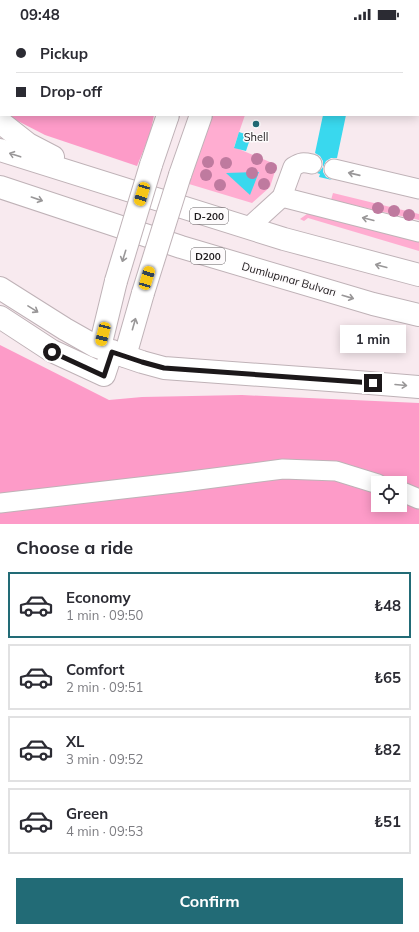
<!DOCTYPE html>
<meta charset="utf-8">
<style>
:root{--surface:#fff;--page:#f2f2f3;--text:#2b2b33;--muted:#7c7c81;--line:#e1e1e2;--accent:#226b76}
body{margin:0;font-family:Mulish,sans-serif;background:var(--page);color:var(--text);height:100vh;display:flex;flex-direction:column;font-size:15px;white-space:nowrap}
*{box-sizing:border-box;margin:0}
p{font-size:13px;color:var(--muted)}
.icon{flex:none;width:22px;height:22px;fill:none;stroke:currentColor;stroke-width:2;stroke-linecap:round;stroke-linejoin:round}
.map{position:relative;height:496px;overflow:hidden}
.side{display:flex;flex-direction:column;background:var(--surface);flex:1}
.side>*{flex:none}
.hud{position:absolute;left:0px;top:0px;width:419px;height:88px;box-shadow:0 2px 10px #0003;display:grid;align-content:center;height:88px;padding:0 16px;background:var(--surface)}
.controls{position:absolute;left:371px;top:448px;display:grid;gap:8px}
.controls a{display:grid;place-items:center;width:36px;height:36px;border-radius:0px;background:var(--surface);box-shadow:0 2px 10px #0003;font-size:20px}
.end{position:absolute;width:18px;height:18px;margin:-9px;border:5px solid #1c181a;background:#fff;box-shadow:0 0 0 2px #fff}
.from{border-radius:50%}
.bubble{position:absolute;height:28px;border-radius:0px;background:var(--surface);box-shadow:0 2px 10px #0003;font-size:13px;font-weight:700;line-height:28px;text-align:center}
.car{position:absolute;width:12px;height:24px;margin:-12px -6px;border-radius:5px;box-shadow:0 0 3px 1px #0007;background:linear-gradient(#f5c518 24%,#345 0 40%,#f5c518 0 76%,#345 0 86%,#f5c518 0)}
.hud b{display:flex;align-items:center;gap:14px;height:38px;font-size:15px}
.hud b+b{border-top:1px solid var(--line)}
.hud i{width:10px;height:10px;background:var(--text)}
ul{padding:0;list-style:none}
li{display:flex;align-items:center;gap:12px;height:66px;margin:0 8px 6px;padding:0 8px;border:2px solid var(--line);border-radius:0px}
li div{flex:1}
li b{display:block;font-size:15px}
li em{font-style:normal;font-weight:700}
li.current{border-color:var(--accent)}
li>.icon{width:36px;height:36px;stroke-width:1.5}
h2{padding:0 16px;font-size:18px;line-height:48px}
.action{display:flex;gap:8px;margin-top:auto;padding:8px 16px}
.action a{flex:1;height:46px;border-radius:0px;background:var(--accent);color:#fff;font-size:16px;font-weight:700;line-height:46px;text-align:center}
.status{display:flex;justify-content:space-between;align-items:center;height:28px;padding:0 20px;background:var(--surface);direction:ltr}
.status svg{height:11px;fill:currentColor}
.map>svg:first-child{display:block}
.green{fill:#ffadd1}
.forest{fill:#fd9bc8;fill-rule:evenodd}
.building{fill:#39d8ee}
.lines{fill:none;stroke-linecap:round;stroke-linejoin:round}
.minor-casing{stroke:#bfb2b7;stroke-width:21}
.major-casing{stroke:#bfb2b7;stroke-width:24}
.highway-casing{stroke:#bfb2b7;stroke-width:24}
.minor{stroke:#fff;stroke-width:19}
.major{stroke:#fff;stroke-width:22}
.highway{stroke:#fff;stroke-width:22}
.major-bridge-casing{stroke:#bfb2b7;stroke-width:24;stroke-linecap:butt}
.major-bridge{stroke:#fff;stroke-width:22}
.tree{fill:#bf7a9f}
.oneway{stroke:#999798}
.route{stroke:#1c181a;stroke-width:5}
.poi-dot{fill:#226b76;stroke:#fdfbfc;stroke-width:1.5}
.labels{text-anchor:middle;stroke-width:3;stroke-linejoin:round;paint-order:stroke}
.shield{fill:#fdfbfc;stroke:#605c5e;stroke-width:1}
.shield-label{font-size:10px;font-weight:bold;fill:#1c181a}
.poi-label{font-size:11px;fill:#1c181a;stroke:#fdfbfc}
.street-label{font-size:11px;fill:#1c181a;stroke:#fdfbfc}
</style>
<div class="status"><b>09:48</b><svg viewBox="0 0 49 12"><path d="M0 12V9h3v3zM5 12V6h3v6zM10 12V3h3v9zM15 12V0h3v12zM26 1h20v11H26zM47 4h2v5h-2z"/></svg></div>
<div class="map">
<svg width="419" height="496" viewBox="0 0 419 496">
<rect width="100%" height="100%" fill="#f8eaef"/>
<g class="green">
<polygon points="211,87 245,87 234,119 277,137 270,159 252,175 189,156 207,98"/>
<polygon points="333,165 419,186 419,192 331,172"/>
<polygon points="311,184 419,213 419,223 308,190 304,193 300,191 307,186"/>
</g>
<g class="forest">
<polygon points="0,0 166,0 166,1 1,1 1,80 0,79"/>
<polygon points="8,87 154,87 150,107 137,138 45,107 12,90"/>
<path d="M 0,317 L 109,372 L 142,369 L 242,367 L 419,375 L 419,496 L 0,496 ZM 378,455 L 400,455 L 400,477 L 378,477 Z"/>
</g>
<g class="building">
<polygon points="323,87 346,87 337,130 331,130 326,133 323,139 323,144 326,149 332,152 319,149 320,146 317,145 320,143 323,139 323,133 320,128 315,125"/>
<polygon points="239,104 251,108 246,123 234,120"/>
<polygon points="259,144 250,167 226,145"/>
</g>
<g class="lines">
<g class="minor-casing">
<g id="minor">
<polyline points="407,0 408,1"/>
<polyline points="418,10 419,11"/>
<polyline points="334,141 419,161"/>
<polyline points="282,169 419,204"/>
<path d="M 248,200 L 282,169 L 293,139 C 301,134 303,134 312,136"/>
<polyline points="400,463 419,471"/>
<polyline points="0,475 183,454 283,441 336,443 378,456"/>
</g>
</g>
<g class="major-casing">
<g id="major">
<polyline points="196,1 197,0"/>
<polyline points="229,1 230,0"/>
<polyline points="151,137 168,87"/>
<polyline points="180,147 201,87"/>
<polyline points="0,260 65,301 95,318 142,334 164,340 357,354 419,359"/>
<polyline points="0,289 52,323 104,347 112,323"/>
<polyline points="100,319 116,253"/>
<polyline points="125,328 143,265"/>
</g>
</g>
<g class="highway-casing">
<g id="highway">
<polyline points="172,0 172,1"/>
<polyline points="167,89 167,87"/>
<polyline points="0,94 28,116 53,129"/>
<polyline points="0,122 284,211 419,247"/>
<polyline points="0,159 181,219 373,276 419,287"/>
</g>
</g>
<use href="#minor" class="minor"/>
<use href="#major" class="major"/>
<use href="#highway" class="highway"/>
<g class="major-bridge-casing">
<g id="major-bridge">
<polyline points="116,253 151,137"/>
<polyline points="143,265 180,147"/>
</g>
</g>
<use href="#major-bridge" class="major-bridge"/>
</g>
<g class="tree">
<circle cx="257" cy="131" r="6"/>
<circle cx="208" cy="134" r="6"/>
<circle cx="226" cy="135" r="6"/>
<circle cx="271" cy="140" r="6"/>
<circle cx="252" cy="145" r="6"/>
<circle cx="206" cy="147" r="6"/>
<circle cx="264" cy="156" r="6"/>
<circle cx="220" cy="157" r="6"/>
<circle cx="378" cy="180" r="6"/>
<circle cx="394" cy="183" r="6"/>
<circle cx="409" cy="187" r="6"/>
</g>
<defs><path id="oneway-shaft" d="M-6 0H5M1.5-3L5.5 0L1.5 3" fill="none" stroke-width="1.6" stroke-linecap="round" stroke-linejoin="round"/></defs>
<g class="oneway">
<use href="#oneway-shaft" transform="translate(15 127) rotate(-162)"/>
<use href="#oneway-shaft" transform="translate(354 146) rotate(-167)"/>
<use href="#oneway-shaft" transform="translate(37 171) rotate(19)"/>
<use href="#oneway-shaft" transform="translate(368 191) rotate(-166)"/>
<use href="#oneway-shaft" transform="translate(124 228) rotate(107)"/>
<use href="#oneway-shaft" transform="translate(381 238) rotate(-165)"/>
<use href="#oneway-shaft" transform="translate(348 269) rotate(16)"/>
<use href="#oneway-shaft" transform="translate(33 281) rotate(32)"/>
<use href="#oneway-shaft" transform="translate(134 296) rotate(-74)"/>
<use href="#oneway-shaft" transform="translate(401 357) rotate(5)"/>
</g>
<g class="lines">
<polyline class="route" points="52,324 104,348 112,324 142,334 164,340 373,355"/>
</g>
<circle class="poi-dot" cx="256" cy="96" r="4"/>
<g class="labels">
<g class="shield">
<rect x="190" y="180" width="38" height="16" rx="3"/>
<rect x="191" y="220" width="34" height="16" rx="3"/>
</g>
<g class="shield-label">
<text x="209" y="192">D-200</text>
<text x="208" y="232">D200</text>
</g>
<g class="poi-label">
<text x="256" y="113">Shell</text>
</g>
<g class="street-label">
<text transform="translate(289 251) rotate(16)" y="4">Dumlupınar Bulvarı</text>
</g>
</g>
</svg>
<div class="controls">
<a><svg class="icon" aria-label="locate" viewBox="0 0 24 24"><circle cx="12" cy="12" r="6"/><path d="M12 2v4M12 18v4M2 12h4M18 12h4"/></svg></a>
</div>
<i class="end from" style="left:52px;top:324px"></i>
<i class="end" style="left:373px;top:355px"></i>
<div class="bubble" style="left:340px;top:297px;width:66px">1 min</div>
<i class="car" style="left:142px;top:166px;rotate:197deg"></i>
<i class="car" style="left:147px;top:250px;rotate:17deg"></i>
<i class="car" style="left:103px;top:306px;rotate:194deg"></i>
<div class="hud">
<b><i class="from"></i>Pickup</b>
<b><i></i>Drop-off</b>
</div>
</div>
<section class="side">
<h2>Choose a ride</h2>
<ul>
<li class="current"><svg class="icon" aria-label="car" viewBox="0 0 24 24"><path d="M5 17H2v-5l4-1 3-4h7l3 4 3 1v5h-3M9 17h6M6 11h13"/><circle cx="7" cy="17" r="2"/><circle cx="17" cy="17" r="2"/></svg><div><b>Economy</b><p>1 min · 09:50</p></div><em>₺48</em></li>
<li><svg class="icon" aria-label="car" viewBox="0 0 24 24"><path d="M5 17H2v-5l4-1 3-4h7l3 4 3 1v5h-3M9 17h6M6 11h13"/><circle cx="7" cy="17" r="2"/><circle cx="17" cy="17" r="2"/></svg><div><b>Comfort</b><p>2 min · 09:51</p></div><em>₺65</em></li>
<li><svg class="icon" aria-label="car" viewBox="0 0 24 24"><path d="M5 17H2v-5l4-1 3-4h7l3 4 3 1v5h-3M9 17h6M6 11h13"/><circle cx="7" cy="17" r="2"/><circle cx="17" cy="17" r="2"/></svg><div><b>XL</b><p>3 min · 09:52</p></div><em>₺82</em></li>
<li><svg class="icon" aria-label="car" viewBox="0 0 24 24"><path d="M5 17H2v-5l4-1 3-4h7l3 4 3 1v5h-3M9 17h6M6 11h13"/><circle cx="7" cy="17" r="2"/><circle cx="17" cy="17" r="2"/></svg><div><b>Green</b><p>4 min · 09:53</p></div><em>₺51</em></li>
</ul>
<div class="action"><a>Confirm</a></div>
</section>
